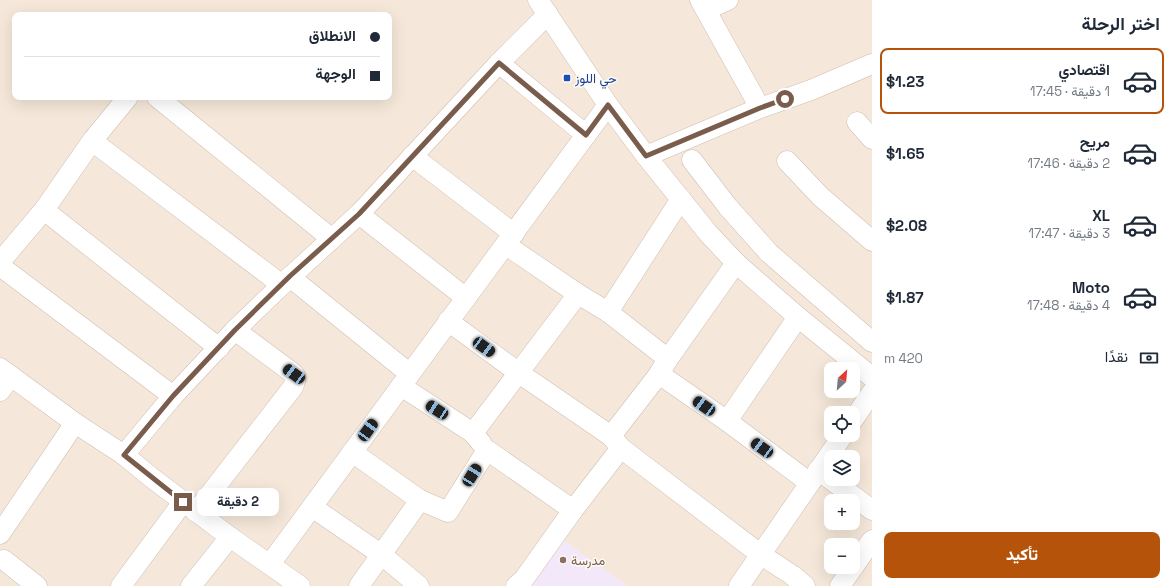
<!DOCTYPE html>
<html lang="ar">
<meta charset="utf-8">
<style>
:root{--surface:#fff;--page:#f2f2f3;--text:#1f2937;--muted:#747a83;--line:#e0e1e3;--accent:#b45309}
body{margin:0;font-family:"Space Grotesk",Vazirmatn,sans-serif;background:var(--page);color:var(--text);direction:rtl;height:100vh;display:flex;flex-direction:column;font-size:15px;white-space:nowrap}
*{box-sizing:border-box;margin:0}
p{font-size:13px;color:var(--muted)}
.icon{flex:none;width:22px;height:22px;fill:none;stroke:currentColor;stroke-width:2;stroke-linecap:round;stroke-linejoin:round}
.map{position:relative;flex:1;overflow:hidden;direction:ltr}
.panel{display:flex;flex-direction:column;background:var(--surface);width:300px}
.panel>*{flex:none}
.top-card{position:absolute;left:12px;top:12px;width:380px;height:88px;border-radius:8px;box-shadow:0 4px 16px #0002;direction:rtl;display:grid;align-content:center;height:88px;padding:0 12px;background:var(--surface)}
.needle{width:26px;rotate:26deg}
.controls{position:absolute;left:824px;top:362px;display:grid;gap:8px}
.controls a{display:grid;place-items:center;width:36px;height:36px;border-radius:8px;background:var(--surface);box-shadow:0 4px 16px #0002;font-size:20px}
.end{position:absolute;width:18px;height:18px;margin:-9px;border:5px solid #7a5c4d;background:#fff;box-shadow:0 0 0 2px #fff}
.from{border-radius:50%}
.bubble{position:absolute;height:28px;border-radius:8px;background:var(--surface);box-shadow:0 4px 16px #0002;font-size:13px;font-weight:800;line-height:28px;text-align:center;direction:rtl}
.car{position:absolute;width:12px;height:24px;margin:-12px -6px;border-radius:5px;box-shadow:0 0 3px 1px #0007;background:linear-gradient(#222 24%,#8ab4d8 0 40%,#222 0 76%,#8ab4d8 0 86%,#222 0)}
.top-card b{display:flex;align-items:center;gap:14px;height:38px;font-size:15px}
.top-card b+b{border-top:1px solid var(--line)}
.top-card i{width:10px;height:10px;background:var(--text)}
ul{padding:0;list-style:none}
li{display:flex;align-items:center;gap:12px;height:66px;margin:0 8px 6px;padding:0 4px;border:2px solid transparent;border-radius:8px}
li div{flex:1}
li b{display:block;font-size:15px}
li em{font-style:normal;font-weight:800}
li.selected{border-color:var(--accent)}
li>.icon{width:36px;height:36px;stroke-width:1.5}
h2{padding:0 12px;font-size:18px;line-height:48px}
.pay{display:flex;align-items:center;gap:10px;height:44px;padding:0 12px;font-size:15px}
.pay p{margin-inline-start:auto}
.primary-button{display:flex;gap:8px;margin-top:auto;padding:8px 12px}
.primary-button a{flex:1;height:46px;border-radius:8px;background:var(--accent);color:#fff;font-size:16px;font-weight:800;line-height:46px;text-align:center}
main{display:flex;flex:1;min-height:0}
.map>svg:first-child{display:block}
.residential{fill:#f5e8da;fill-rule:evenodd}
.education{fill:#f3e8fa}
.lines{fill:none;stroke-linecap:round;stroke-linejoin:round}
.minor-casing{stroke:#d1beb0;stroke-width:21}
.minor{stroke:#fff;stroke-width:20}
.route{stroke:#7a5c4d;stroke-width:5}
.transit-dot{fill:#1a4fb4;stroke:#fffaf3;stroke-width:1.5}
.education-dot{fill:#8d6e63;stroke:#fffaf3;stroke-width:1.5}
.labels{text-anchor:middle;stroke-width:3;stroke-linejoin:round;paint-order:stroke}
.transit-label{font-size:13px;fill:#164399;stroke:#fffaf3;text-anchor:start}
.education-label{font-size:13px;fill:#785e54;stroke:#fffaf3;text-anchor:start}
</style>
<main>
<section class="panel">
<h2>اختر الرحلة</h2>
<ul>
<li class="selected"><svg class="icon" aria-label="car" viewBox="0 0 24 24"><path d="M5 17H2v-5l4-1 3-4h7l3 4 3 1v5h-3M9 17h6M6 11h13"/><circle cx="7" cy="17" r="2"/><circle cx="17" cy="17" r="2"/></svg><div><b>اقتصادي</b><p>1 دقيقة · 17:45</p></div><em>$1.23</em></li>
<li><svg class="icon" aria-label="car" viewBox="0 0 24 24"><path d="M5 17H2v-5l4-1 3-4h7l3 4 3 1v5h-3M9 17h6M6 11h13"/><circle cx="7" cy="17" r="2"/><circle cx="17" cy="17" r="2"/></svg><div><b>مريح</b><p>2 دقيقة · 17:46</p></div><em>$1.65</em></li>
<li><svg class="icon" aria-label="car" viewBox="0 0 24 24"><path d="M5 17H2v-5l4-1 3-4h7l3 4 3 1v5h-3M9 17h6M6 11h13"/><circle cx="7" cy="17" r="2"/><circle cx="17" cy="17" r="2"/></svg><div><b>XL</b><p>3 دقيقة · 17:47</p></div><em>$2.08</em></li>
<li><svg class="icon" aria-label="car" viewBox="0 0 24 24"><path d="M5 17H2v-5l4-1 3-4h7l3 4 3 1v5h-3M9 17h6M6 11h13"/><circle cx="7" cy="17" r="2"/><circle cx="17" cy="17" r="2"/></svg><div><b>Moto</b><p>4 دقيقة · 17:48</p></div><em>$1.87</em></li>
</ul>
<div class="pay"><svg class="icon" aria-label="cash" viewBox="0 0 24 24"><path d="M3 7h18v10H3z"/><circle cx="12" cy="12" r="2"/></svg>نقدًا<p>420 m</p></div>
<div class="primary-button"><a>تأكيد</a></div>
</section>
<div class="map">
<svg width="872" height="586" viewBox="0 0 872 586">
<rect width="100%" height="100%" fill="#fdf6ec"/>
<path class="residential" d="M 0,0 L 872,0 L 872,586 L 0,586 ZM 15,15 L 389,15 L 389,97 L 15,97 ZM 831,369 L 853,369 L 853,391 L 831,391 ZM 831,413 L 853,413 L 853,435 L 831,435 ZM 831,457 L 853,457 L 853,479 L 831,479 ZM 831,501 L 853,501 L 853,523 L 831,523 ZM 831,545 L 853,545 L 853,567 L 831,567 Z"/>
<polygon class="education" points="556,535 628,586 512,586"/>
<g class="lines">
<g class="minor-casing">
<g id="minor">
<polyline points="538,0 608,105 646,156 708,233 736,263 798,317 872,377"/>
<polyline points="700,0 760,108"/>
<polyline points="706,10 728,0"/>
<polyline points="499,63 586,135"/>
<polyline points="157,97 332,239"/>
<polyline points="857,122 872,139"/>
<polyline points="92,141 282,285"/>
<polyline points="412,156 514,234"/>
<polyline points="646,156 760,108 811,90 872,64"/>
<polyline points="692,160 728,207 769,253 872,342"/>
<polyline points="787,161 820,196 872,241"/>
<polyline points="44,210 219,348"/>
<polyline points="359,214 466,298"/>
<polyline points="506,245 578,294 608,312 668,359 659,374 727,421 810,483"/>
<polyline points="0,262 44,210 92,141 128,97"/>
<polyline points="0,266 173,396"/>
<polyline points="290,277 410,374"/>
<polyline points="608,312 681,199"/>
<polyline points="448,321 519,373 611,436 621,448 760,554 792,575 805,586"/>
<polyline points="668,359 736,263"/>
<polyline points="0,368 75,423 124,455 152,478 230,537 300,586"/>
<polyline points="401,386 473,433 482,444"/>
<polyline points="0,391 11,376"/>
<polyline points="853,420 872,392"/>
<polyline points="727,421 798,317"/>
<polyline points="473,433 578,294"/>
<polyline points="611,436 659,374"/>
<polyline points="352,452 420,500 359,586"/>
<polyline points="124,455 173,396 235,330 290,277 359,214 499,63 548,14"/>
<polyline points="818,470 872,510"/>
<polyline points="420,500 448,512 487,450 573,510"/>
<polyline points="312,507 382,555 419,586"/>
<path d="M 196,512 L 293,387 C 295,382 297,378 294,374 L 235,330"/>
<polyline points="0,534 75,423"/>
<polyline points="4,560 37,586"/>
<polyline points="270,564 608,105"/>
<polyline points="121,586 183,502"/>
<polyline points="191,586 230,537"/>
<polyline points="516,586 524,579 573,510 621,448"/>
<polyline points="739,586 843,435"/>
<polyline points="840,586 872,540"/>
</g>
</g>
<use href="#minor" class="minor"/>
</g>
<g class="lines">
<polyline class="route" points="183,502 124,455 173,396 235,330 290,276 359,214 499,63 586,135 608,105 646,156 760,108 785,99"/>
</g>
<rect class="transit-dot" x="563" y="74" width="8" height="8" rx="2"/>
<circle class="education-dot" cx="563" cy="560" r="4"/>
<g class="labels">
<g class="transit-label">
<text x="575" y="83">حي اللوز</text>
</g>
<g class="education-label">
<text x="571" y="565">مدرسة</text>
</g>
</g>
</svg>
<div class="controls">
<a><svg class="needle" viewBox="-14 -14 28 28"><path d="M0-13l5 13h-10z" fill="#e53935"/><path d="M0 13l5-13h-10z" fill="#747a83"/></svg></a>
<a><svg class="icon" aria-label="locate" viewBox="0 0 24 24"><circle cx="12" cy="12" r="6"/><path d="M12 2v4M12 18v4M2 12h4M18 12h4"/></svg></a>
<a><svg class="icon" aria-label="layers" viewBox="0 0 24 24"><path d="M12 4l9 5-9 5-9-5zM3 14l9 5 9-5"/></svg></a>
<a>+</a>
<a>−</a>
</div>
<i class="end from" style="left:785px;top:99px"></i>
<i class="end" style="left:183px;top:502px"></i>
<div class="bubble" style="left:197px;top:488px;width:82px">2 دقيقة</div>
<i class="car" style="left:484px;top:347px;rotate:126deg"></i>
<i class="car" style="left:294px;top:374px;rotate:306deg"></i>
<i class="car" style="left:704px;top:406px;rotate:305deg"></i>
<i class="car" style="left:437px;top:410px;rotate:303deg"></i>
<i class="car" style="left:368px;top:430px;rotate:36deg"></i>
<i class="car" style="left:762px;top:448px;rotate:306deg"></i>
<i class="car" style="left:472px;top:475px;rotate:32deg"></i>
<div class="top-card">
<b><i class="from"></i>الانطلاق</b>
<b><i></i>الوجهة</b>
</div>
</div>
</main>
